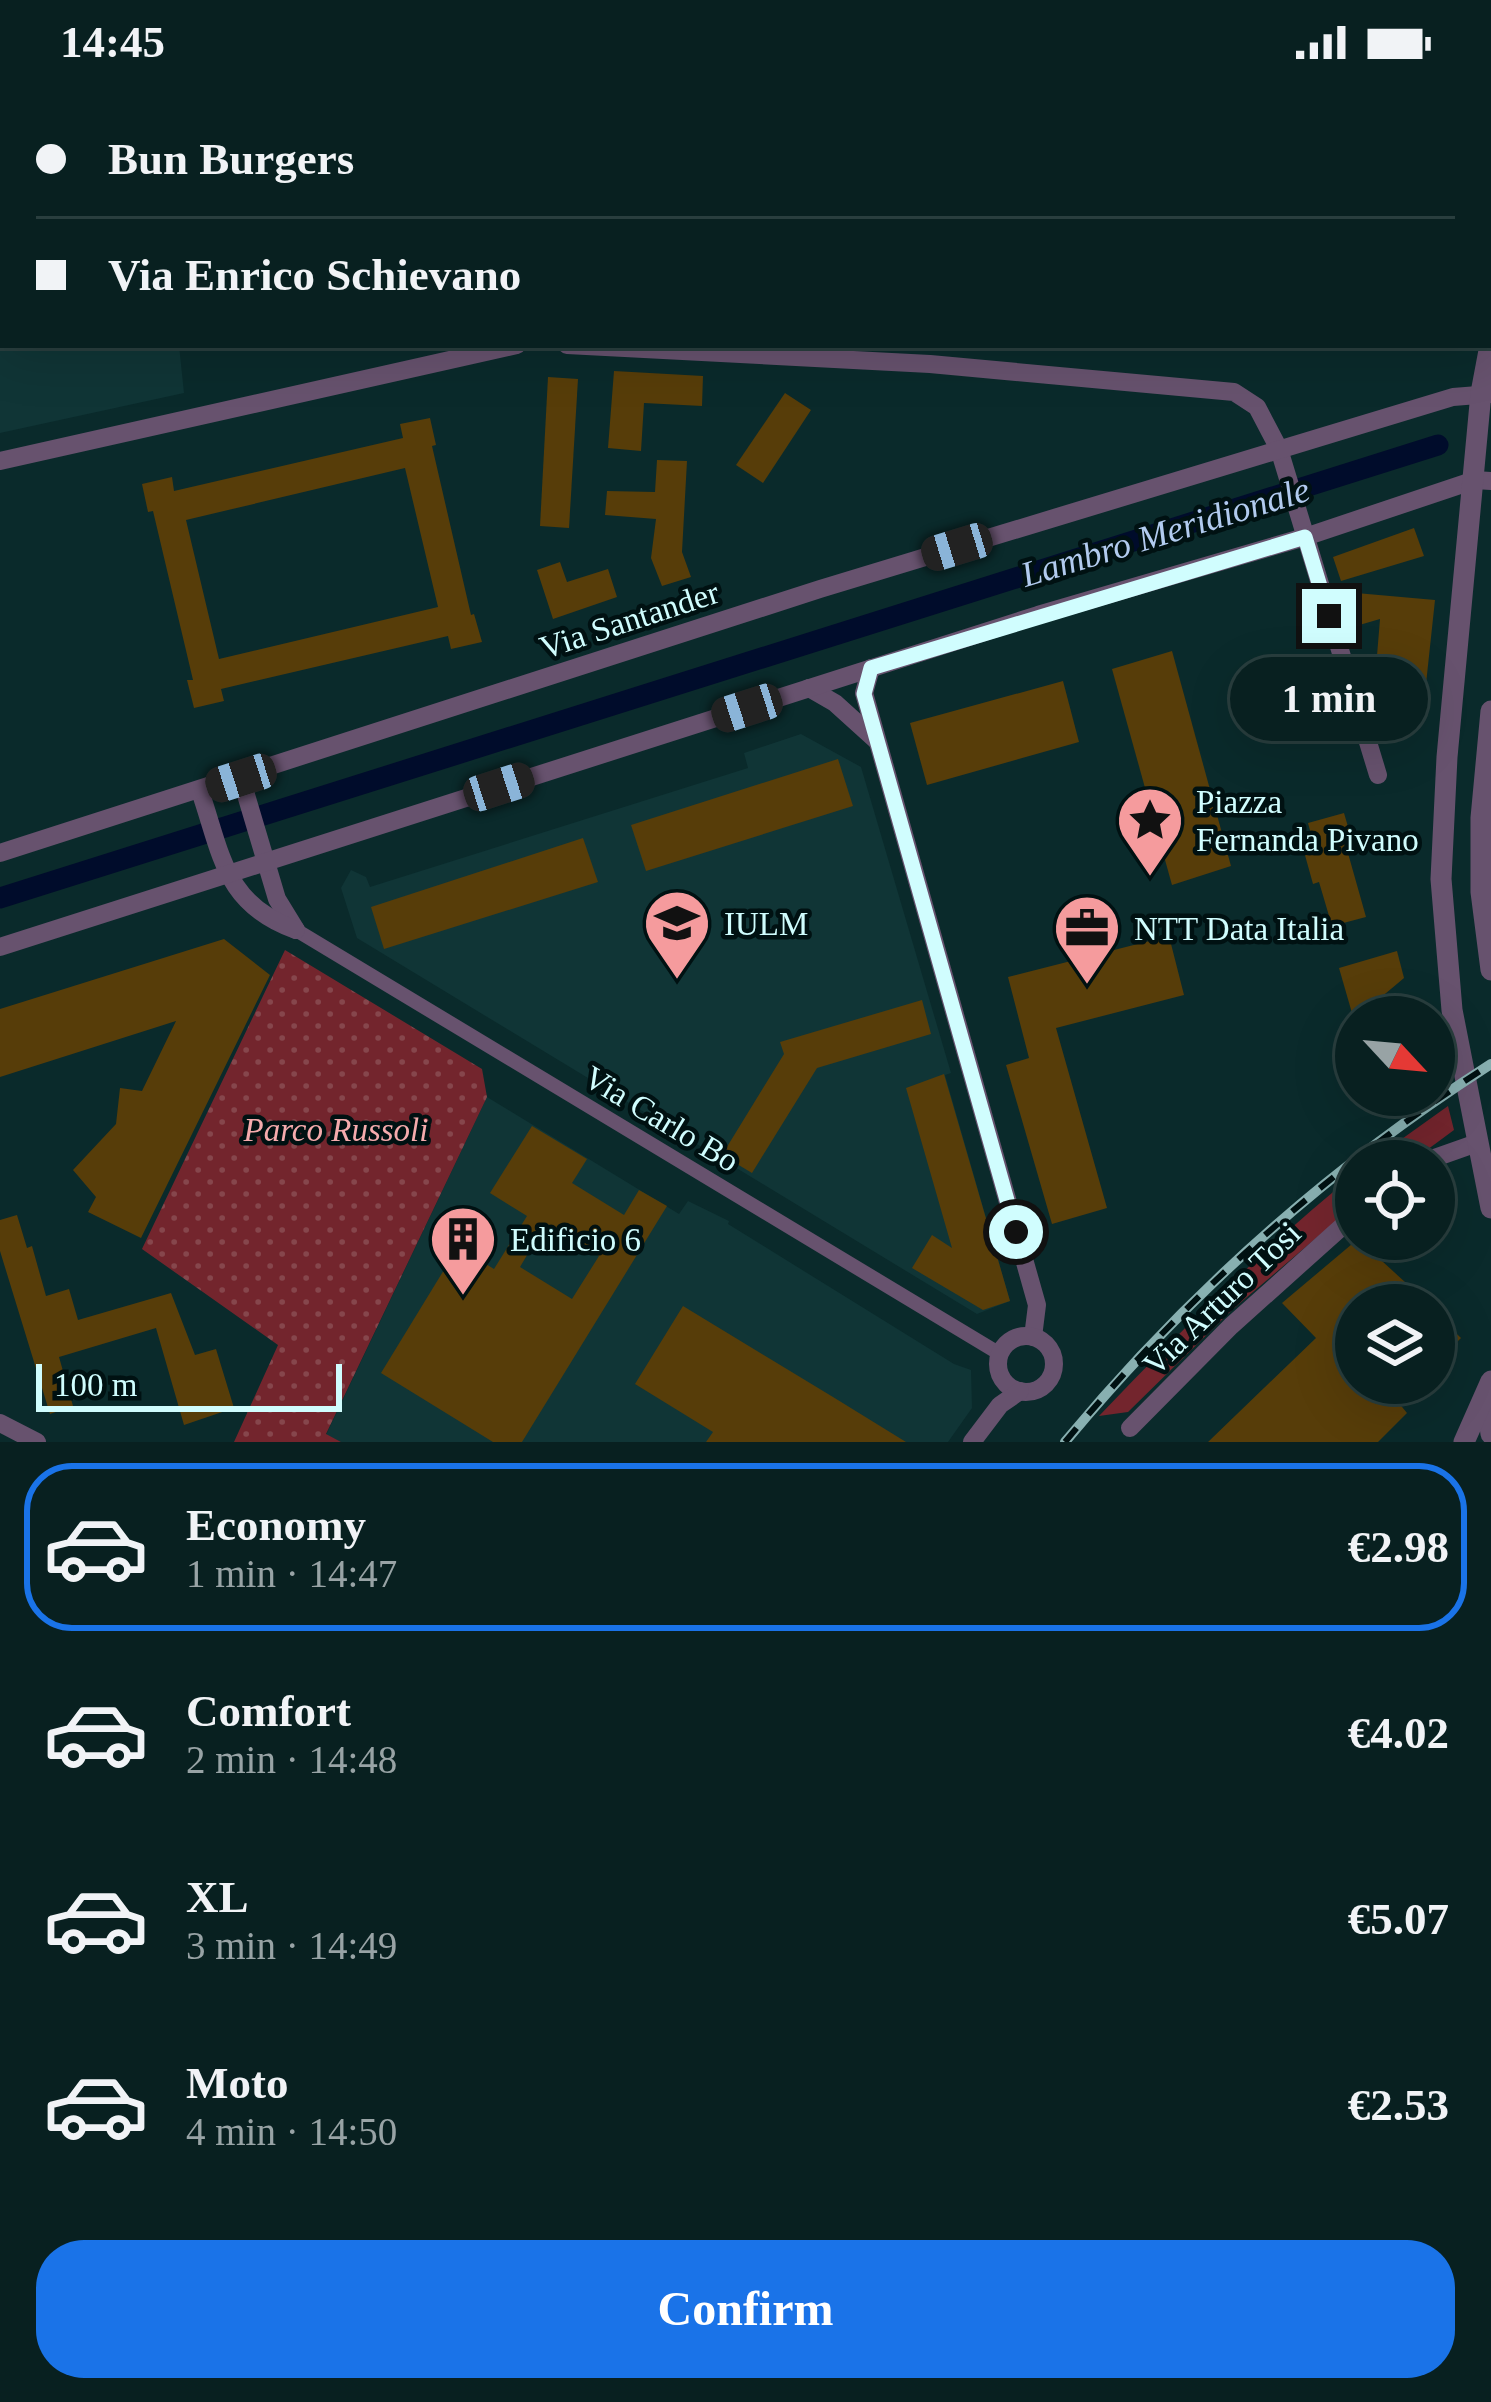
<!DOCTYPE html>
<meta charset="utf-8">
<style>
:root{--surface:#082020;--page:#112829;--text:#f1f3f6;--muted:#98a3a5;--line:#293e3e;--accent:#1a73e8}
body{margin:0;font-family:Georgia,serif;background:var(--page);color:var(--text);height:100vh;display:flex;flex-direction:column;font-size:45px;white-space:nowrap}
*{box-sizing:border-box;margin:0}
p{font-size:39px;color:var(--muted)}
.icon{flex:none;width:66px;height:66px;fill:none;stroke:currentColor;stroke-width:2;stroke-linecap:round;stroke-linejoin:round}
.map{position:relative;height:1358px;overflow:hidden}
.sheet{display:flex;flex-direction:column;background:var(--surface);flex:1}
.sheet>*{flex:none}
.guide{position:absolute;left:0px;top:0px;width:1491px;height:264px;box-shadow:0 12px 48px #0002,0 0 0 3px var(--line);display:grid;align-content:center;height:264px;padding:0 36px;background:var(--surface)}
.needle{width:78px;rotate:116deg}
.tools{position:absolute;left:1335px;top:912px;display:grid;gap:24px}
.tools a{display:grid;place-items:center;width:120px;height:120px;border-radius:50%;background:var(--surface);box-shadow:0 12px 48px #0002,0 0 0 3px var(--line);font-size:60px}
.scale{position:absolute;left:36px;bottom:30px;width:306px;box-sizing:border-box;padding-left:12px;border:6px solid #d0fdfe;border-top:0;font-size:33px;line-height:42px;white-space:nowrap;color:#d0fdfe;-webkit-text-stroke:9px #001112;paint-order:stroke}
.end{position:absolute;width:54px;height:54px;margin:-27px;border:15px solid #d0fdfe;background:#111;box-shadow:0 0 0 6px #111}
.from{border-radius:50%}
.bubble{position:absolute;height:84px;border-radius:42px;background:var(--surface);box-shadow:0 12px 48px #0002,0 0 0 3px var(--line);font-size:39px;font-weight:600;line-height:84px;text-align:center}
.car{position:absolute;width:36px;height:72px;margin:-36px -18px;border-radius:15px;box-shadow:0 0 9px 3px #0007;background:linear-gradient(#222 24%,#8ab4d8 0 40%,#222 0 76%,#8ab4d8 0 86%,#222 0)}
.guide b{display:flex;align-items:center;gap:42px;height:114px;font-size:45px}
.guide b+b{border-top:3px solid var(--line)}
.guide i{width:30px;height:30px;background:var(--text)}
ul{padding:21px 0 0;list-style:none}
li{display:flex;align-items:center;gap:36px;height:168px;margin:0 24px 18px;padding:0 12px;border:6px solid transparent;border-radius:48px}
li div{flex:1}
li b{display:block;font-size:45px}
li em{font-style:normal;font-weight:600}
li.on{border-color:var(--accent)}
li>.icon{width:108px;height:108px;stroke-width:1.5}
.cta{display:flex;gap:24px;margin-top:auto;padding:24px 36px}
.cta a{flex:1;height:138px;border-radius:48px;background:var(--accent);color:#fff;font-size:48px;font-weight:600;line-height:138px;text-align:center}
.status{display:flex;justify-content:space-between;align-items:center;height:84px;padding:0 60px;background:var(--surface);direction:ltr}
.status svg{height:33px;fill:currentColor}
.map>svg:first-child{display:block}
.built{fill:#103536}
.grass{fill:#73252d}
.park{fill:url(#park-dots)}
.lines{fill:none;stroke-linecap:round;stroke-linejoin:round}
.canal{stroke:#000c2b;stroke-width:21}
.building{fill:#573d09;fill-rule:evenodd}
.pedestrian{stroke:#67526e;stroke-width:14}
.minor{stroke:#67526e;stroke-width:18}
.tertiary{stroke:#67526e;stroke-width:21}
.rail-casing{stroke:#88b0b1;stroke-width:10}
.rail{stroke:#001112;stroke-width:6;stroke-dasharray:18;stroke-linecap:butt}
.route{stroke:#d0fdfe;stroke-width:15}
.labels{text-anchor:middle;stroke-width:9;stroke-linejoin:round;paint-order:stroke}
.street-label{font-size:33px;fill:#d0fdfe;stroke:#001112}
.poi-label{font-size:33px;fill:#d0fdfe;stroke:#001112;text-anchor:start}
.park-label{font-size:33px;font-style:italic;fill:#f5abad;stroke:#001112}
.water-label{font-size:36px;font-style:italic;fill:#b2cbef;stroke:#001112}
</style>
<div class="status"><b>14:45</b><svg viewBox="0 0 49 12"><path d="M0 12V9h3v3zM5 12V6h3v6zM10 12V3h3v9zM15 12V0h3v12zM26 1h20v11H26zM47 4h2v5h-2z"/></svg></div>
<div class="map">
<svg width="1491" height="1358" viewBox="0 0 1491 1358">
<defs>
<pattern id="park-dots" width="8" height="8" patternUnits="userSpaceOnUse" patternTransform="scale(3)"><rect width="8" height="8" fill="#73252d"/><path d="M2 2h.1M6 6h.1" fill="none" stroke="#86464c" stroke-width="1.8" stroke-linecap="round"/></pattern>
</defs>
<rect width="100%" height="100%" fill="#0a2a2b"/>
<g class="built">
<polygon points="0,0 116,3 3,3 3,261 179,261 184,309 0,349"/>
<polygon points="801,650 861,683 951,989 945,991 1010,1217 977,1230 357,854 341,804 351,786 366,793 370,803 748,684 744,669"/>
<polygon points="487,1013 679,1130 688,1117 729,1137 728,1140 954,1280 971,1286 972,1324 948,1358 341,1358 326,1351"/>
</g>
<g class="grass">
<polygon points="1448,1022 1454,1046 1412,1077 1371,1077"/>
<path d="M 1356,1089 L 1356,1120 L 1233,1225 L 1128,1328 L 1099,1332 C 1181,1246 1264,1164 1356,1089 Z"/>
</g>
<g class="park">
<polygon points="978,0 1305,0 977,3"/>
<polygon points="285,866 482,985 487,1013 326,1350 341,1358 234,1358 278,1261 142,1165"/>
</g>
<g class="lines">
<polyline class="canal" points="0,814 1438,361"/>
</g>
<g class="building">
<polygon points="614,287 703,292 702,322 644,319 641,367 608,364"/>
<polygon points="548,293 578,295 569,444 540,442"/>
<polygon points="785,309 811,326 763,399 736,381"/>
<path d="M 430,334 L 436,361 L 432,362 L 471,531 L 474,530 L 482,558 L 451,565 L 448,552 L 221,605 L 224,617 L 194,624 L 187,596 L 193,596 L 153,427 L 148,428 L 142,400 L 172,393 L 174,407 L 403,354 L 400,340 ZM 405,384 L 438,523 L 219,575 L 186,436 Z"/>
<polygon points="657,376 687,377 682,468 691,493 662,502 651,474 656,435 605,431 607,407 655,408"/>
<polygon points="1414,444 1424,472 1341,497 1333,473"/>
<polygon points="560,478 567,498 608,485 617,513 553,535 537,486"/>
<polygon points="1345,508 1435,516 1426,600 1418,599 1417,607 1384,605 1385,597 1375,596 1380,535 1356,542"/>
<polygon points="1172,567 1231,782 1172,801 1112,585"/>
<polygon points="1063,597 1079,658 927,701 910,639"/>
<polygon points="838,675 853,722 646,787 631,741"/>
<polygon points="1344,729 1351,753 1344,755 1366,833 1332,842 1319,798 1313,800 1303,764 1314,761 1308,739"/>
<polygon points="583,754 598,798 384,865 371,823"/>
<polygon points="1169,852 1184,911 1056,944 1107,1124 1052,1140 1006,981 1029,974 1008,893"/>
<polygon points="224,855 270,891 141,1154 88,1128 96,1113 73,1086 116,1040 120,1004 142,1007 176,937 0,993 0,925"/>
<polygon points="1397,867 1404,894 1354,936 1339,884"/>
<polygon points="922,916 931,950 817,984 752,1089 722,1071 784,970 780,958"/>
<polygon points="944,990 1010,1217 983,1226 912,1184 932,1151 952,1164 906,1004"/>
<path d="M 532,1042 L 587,1075 L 572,1099 L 624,1131 L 639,1106 L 667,1122 L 522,1358 L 493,1358 L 381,1289 L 458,1163 L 494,1185 L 527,1132 L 490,1109 ZM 546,1139 L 599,1172 L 572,1215 L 520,1183 Z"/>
<polygon points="17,1131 27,1164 32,1162 46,1212 69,1205 78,1236 171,1209 195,1271 216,1265 234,1324 184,1341 156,1244 59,1273 73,1322 50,1330 0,1167 0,1136"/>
<polygon points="1358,1155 1430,1221 1356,1221 1356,1299 1417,1299 1398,1318 1407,1329 1378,1358 1208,1358 1316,1254 1282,1219"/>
<polygon points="683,1222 833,1313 906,1358 706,1358 713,1348 635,1300"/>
<polygon points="1434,1228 1461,1254 1434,1281"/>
</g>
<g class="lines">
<g class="pedestrian">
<polyline points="283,3 283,0"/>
<polyline points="296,846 1000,1270"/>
</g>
<g class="minor">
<polyline points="900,0 938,3"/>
<polyline points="551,3 551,0"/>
<polyline points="954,3 954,0"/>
<polyline points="567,261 930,280 1234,308 1257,323 1279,365 1378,691"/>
<polyline points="0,377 517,261"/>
<polyline points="871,584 864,609 1037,1221 1033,1253"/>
<polyline points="809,604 835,619 877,657"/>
<polyline points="241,694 277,815 296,846"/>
<path d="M 200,707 C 222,771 224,820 296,846"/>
<polyline points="0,769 820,505 1453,313 1491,310"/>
<polyline points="0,863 1038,531 1305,453 1475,396 1491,397"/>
<polyline points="1426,1077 1477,1059"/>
<circle cx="1026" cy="1280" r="28"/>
<polyline points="0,1339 37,1358"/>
<polyline points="1130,1344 1231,1242 1356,1130"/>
<polyline points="972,1358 1000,1321 1020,1307"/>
</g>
<g class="tertiary">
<polyline points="1491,256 1481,309 1447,673 1441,795 1452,926 1491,1124"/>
<polyline points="1491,627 1481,734 1481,808 1491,886"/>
<polyline points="1486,1311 1491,1350"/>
<polyline points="1464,1358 1491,1297"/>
</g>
<g class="rail-casing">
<path id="rail" d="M 1065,1358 C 1187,1211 1330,1083 1491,980"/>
</g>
<use href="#rail" class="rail"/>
</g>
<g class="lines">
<polyline class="route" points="1016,1148 864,610 871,584 1305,453 1329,532"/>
</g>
<defs>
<g id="sight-pin" transform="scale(3.45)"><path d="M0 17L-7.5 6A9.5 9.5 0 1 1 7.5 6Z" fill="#f59b9d" stroke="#001112"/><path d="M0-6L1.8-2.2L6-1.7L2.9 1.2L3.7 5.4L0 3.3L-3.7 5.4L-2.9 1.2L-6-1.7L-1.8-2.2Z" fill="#111"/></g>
<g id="university-pin" transform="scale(3.45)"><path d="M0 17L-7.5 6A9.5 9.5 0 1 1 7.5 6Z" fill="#f59b9d" stroke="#001112"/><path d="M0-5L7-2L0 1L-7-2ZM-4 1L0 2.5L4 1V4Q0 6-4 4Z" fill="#111"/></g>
<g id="office-pin" transform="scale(3.45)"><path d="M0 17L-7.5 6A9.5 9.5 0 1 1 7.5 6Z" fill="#f59b9d" stroke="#001112"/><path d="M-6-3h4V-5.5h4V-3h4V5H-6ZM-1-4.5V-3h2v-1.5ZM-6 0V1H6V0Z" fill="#111"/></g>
<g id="building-pin" transform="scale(3.45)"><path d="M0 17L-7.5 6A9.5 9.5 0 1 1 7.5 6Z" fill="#f59b9d" stroke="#001112"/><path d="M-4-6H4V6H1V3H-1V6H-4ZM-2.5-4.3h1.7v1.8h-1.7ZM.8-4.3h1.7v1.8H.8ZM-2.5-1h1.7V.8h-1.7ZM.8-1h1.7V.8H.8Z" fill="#111"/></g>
</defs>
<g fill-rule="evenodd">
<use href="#sight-pin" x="1150" y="736"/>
<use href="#university-pin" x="677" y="839"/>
<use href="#office-pin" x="1087" y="844"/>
<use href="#building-pin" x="463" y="1155"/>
</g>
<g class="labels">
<g class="street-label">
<text transform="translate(629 535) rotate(-18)" y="12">Via Santander</text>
<text transform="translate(662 1034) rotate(31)" y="12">Via Carlo Bo</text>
<text transform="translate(1221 1214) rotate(-44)" y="12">Via Arturo Tosi</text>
</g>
<g class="poi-label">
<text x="1196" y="729">Piazza<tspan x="1196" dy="38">Fernanda Pivano</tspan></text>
<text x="724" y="851">IULM</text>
<text x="1134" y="856">NTT Data Italia</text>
<text x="510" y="1167">Edificio 6</text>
</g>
<g class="park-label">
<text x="336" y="1057">Parco Russoli</text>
</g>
<g class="water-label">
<text transform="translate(1165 447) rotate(-17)" y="13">Lambro Meridionale</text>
</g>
</g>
</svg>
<div class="tools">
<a><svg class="needle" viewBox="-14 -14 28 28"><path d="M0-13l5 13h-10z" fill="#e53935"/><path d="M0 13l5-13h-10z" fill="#98a3a5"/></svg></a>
<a><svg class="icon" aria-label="locate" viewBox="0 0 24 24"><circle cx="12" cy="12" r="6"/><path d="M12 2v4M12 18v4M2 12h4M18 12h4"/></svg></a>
<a><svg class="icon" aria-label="layers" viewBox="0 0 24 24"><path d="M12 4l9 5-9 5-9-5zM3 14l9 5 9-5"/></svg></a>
</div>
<div class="scale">100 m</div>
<i class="end from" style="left:1016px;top:1148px"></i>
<i class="end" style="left:1329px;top:532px"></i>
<div class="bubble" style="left:1230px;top:573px;width:198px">1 min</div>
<i class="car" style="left:957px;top:463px;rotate:253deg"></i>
<i class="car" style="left:747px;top:624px;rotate:252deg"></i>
<i class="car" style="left:241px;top:694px;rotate:252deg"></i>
<i class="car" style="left:499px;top:703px;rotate:72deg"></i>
<div class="guide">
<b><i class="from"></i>Bun Burgers</b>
<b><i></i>Via Enrico Schievano</b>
</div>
</div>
<section class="sheet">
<ul>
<li class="on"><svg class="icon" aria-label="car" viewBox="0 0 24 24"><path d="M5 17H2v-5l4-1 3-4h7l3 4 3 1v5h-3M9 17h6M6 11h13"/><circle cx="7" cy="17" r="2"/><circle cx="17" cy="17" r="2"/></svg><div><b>Economy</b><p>1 min · 14:47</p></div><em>€2.98</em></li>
<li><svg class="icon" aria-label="car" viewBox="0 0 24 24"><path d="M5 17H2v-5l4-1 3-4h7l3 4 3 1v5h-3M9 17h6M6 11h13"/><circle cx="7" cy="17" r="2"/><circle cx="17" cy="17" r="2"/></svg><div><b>Comfort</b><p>2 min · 14:48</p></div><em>€4.02</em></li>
<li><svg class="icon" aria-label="car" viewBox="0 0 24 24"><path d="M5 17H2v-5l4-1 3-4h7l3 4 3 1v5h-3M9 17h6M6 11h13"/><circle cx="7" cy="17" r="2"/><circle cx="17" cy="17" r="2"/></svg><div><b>XL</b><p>3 min · 14:49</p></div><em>€5.07</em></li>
<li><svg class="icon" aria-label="car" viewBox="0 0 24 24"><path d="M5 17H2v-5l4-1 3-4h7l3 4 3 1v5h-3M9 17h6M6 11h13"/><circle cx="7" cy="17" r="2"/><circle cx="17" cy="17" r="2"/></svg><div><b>Moto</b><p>4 min · 14:50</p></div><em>€2.53</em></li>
</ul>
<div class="cta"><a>Confirm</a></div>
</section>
